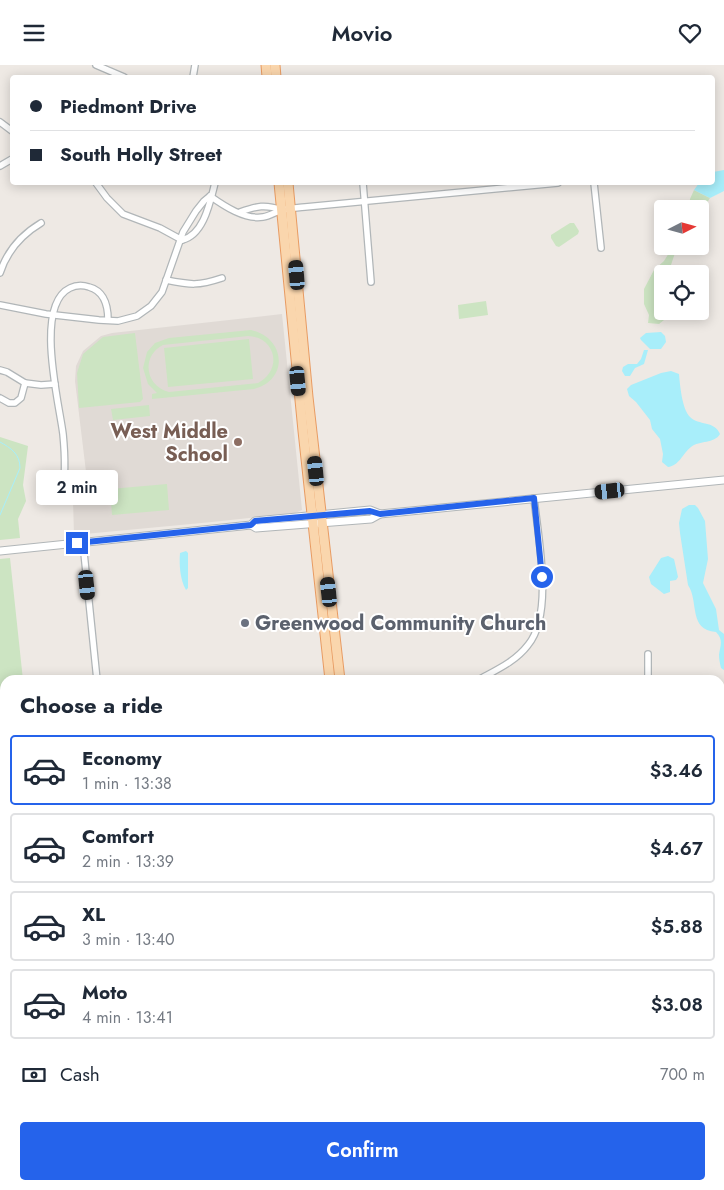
<!DOCTYPE html>
<meta charset="utf-8">
<style>
:root{--surface:#fff;--page:#f6f6f7;--text:#1f2937;--muted:#747a83;--line:#e0e1e3;--accent:#2563eb}
body{margin:0;font-family:Jost,sans-serif;background:var(--page);color:var(--text);height:100vh;display:flex;flex-direction:column;font-size:19px;white-space:nowrap}
*{box-sizing:border-box;margin:0}
p{font-size:16px;color:var(--muted)}
.icon{flex:none;width:28px;height:28px;fill:none;stroke:currentColor;stroke-width:2;stroke-linecap:round;stroke-linejoin:round}
.map{position:relative;flex:1;overflow:hidden}
.side{position:absolute;left:0px;top:610px;width:725px;height:515px;display:flex;flex-direction:column;background:var(--surface);border-radius:15px 15px 0 0;box-shadow:0 2px 12px #0003}
.side>*{flex:none}
.banner{position:absolute;left:10px;top:10px;width:705px;height:110px;border-radius:5px;box-shadow:0 2px 12px #0003;display:grid;align-content:center;height:110px;padding:0 20px;background:var(--surface)}
.needle{width:32px;rotate:84deg}
.buttons{position:absolute;left:654px;top:135px;display:grid;gap:10px}
.buttons a{display:grid;place-items:center;width:55px;height:55px;border-radius:5px;background:var(--surface);box-shadow:0 2px 12px #0003;font-size:25px}
.end{position:absolute;width:22px;height:22px;margin:-11px;border:6px solid #2563eb;background:#fff;box-shadow:0 0 0 2px #fff}
.from{border-radius:50%}
.bubble{position:absolute;height:35px;border-radius:5px;background:var(--surface);box-shadow:0 2px 12px #0003;font-size:16px;font-weight:600;line-height:35px;text-align:center}
.car{position:absolute;width:15px;height:30px;margin:-15px -8px;border-radius:6px;box-shadow:0 0 4px 1px #0007;background:linear-gradient(#222 24%,#8ab4d8 0 40%,#222 0 76%,#8ab4d8 0 86%,#222 0)}
.banner b{display:flex;align-items:center;gap:18px;height:48px;font-size:19px}
.banner b+b{border-top:1px solid var(--line)}
.banner i{width:12px;height:12px;background:var(--text)}
ul{padding:0;list-style:none}
li{display:flex;align-items:center;gap:15px;height:70px;margin:0 10px 8px;padding:0 10px;border:2px solid var(--line);border-radius:5px}
li div{flex:1}
li b{display:block;font-size:19px}
li em{font-style:normal;font-weight:600}
li.selected{border-color:var(--accent)}
li>.icon{width:45px;height:45px;stroke-width:1.5}
h2{padding:0 20px;font-size:22px;line-height:60px}
.pay{display:flex;align-items:center;gap:12px;height:55px;padding:0 20px;font-size:19px}
.pay p{margin-inline-start:auto}
.cta{display:flex;gap:10px;margin-top:auto;padding:10px 20px}
.cta a{flex:1;height:58px;border-radius:5px;background:var(--accent);color:#fff;font-size:20px;font-weight:600;line-height:58px;text-align:center}
header{display:flex;justify-content:space-between;align-items:center;height:65px;padding:0 20px;background:var(--surface);font-size:22px;font-weight:600}
.map>svg:first-child{display:block}
.education{fill:#e0dad5}
.green{fill:#cce4c2;fill-rule:evenodd}
.water{fill:#a8eefa}
.lines{fill:none;stroke-linecap:round;stroke-linejoin:round}
.stream{stroke:#a8eefa;stroke-width:1}
.minor-casing{stroke:#b1b6b8;stroke-width:8}
.tertiary-casing{stroke:#b1b6b8;stroke-width:9}
.primary-casing{stroke:#e89b62;stroke-width:11}
.minor{stroke:#fff;stroke-width:5.5}
.tertiary{stroke:#fff;stroke-width:7}
.primary{stroke:#fad6ad;stroke-width:9}
.route{stroke:#2563eb;stroke-width:6}
.education-dot{fill:#8d6e63;stroke:#fff;stroke-width:2}
.worship-dot{fill:#6b7280;stroke:#fff;stroke-width:2}
.labels{text-anchor:middle;stroke-width:4;stroke-linejoin:round;paint-order:stroke}
.education-label{font-size:20px;font-weight:bold;fill:#785e54;stroke:#fff;text-anchor:end}
.worship-label{font-size:20px;font-weight:bold;fill:#5b616d;stroke:#fff;text-anchor:start}
</style>
<header><svg class="icon" aria-label="menu" viewBox="0 0 24 24"><path d="M4 6h16M4 12h16M4 18h16"/></svg>Movio<svg class="icon" aria-label="heart" viewBox="0 0 24 24"><path d="M12 20l-8-8c-3-5 5-10 8-4 3-6 11-1 8 4z"/></svg></header>
<div class="map">
<svg width="724" height="1125" viewBox="0 0 724 1125">
<rect width="100%" height="100%" fill="#eee9e4"/>
<polygon class="education" points="282,249 302,445 295,448 212,457 74,470 73,435 79,424 87,415 75,316 76,301 83,286 101,271 112,268"/>
<g class="green">
<polygon points="694,125 710,133 700,149 700,144 689,144 690,134"/>
<polygon points="570,158 574,158 579,166 578,169 559,182 556,181 551,173 551,170"/>
<polygon points="672,183 676,185 668,209 662,209 662,246 666,246 664,255 659,259 648,258 649,250 644,239 644,224 654,205 664,196"/>
<polygon points="486,236 488,250 459,254 458,240"/>
<path d="M 251,265 C 286,273 289,315 254,324 L 152,334 L 152,329 L 157,328 L 148,319 L 143,303 L 147,287 L 155,278 L 169,273 ZM 248,271 C 276,272 283,305 258,318 L 169,327 C 145,321 141,291 163,280 Z"/>
<polygon points="135,268 143,334 140,337 79,343 77,308 83,289 103,272"/>
<polygon points="249,274 253,314 168,322 164,283"/>
<polygon points="149,340 150,351 113,355 111,344"/>
<polygon points="0,372 28,381 23,420 26,436 18,454 20,473 0,475"/>
<polygon points="167,419 169,445 112,450 110,424"/>
<polygon points="10,493 23,615 5,615 5,801 0,802 0,494"/>
<polygon points="331,1120 374,1120 374,1125 332,1125"/>
</g>
<g class="water">
<polygon points="724,105 724,126 710,133 694,125 699,118 712,118 713,107"/>
<polygon points="661,267 665,271 666,277 661,284 650,284 641,275 640,273 646,268"/>
<polygon points="644,285 648,285 644,299 635,303 630,311 625,311 622,306 623,302 628,299 637,299 641,294"/>
<path d="M 671,306 L 679,309 C 680,320 682,344 690,352 C 699,361 714,355 720,369 C 714,379 700,375 691,382 C 683,388 679,401 668,402 L 662,397 L 663,389 L 660,374 L 652,364 L 650,355 L 636,337 L 629,331 L 627,324 L 631,320 L 661,308 Z"/>
<path d="M 689,440 L 695,440 L 698,443 L 705,456 L 708,494 L 703,518 L 716,544 L 719,565 L 724,569 L 724,605 L 721,603 C 720,599 719,594 719,590 C 720,581 724,575 716,567 C 688,565 699,536 688,520 L 680,468 L 679,458 L 682,444 Z"/>
<path d="M 186,486 L 188,488 L 188,523 L 186,525 C 180,515 179,499 180,488 Z"/>
<polygon points="668,491 674,494 678,512 676,515 670,516 670,527 664,529 651,519 649,512 661,493"/>
</g>
<g class="lines">
<path class="stream" d="M 0,377 C 11,383 20,389 20,403 L 0,450"/>
<g class="minor-casing">
<g id="minor">
<polyline points="96,0 124,12"/>
<polyline points="193,12 195,0"/>
<polyline points="0,57 12,66"/>
<polyline points="0,101 12,94"/>
<polyline points="96,118 107,133 123,149 160,163 182,175"/>
<polyline points="363,118 371,217"/>
<polyline points="594,118 601,183"/>
<path d="M 210,131 C 224,141 245,155 263,152 C 270,151 275,147 282,145 C 289,143 297,143 305,142 L 558,118"/>
<path d="M 240,147 C 257,141 265,139 282,145"/>
<path d="M 182,175 C 204,170 210,137 215,118"/>
<path d="M 0,208 C 7,186 21,170 41,158"/>
<path d="M 166,215 C 191,220 198,221 222,213"/>
<polyline points="0,240 46,249 99,255 118,256 137,251 151,241 162,227 183,167 196,146 204,136 210,131"/>
<polyline points="0,305 7,307 25,318 21,333 15,338 9,338 0,333"/>
<polyline points="25,318 41,320 55,319"/>
<path d="M 62,430 C 66,410 65,389 63,369 C 59,337 34,240 70,223 C 76,220 83,220 89,222 C 104,226 108,241 108,255"/>
<polyline points="83,478 97,615"/>
<path d="M 478,615 C 496,605 515,597 528,580 C 554,549 538,472 534,433"/>
<polyline points="648,615 648,589"/>
<polyline points="720,729 724,729"/>
<polyline points="720,746 723,774 720,797"/>
<polyline points="0,805 5,804"/>
<polyline points="71,1120 72,1125"/>
<polyline points="154,1120 155,1125"/>
<polyline points="232,1120 233,1125"/>
</g>
</g>
<g class="tertiary-casing">
<g id="tertiary">
<polyline points="251,460 256,463 371,454 380,449 724,415"/>
<polyline points="0,486 251,460 255,456 370,445 380,449"/>
<polyline points="0,1112 5,1112"/>
</g>
</g>
<g class="primary-casing">
<g id="primary">
<polyline points="266,0 267,12"/>
<polyline points="275,0 276,12"/>
<polyline points="279,118 303,366 330,615"/>
<polyline points="288,118 308,332 340,615"/>
<polyline points="386,1120 386,1125"/>
<polyline points="397,1120 397,1125"/>
</g>
</g>
<use href="#minor" class="minor"/>
<use href="#tertiary" class="tertiary"/>
<use href="#primary" class="primary"/>
</g>
<g class="lines">
<polyline class="route" points="77,478 251,460 255,456 370,446 380,449 534,433 542,512"/>
</g>
<circle class="education-dot" cx="238" cy="377" r="5"/>
<circle class="worship-dot" cx="245" cy="558" r="5"/>
<g class="labels">
<g class="education-label">
<text x="228" y="373">West Middle<tspan x="228" dy="23">School</tspan></text>
</g>
<g class="worship-label">
<text x="255" y="565">Greenwood Community Church</text>
</g>
</g>
</svg>
<div class="buttons">
<a><svg class="needle" viewBox="-14 -14 28 28"><path d="M0-13l5 13h-10z" fill="#e53935"/><path d="M0 13l5-13h-10z" fill="#747a83"/></svg></a>
<a><svg class="icon" aria-label="locate" viewBox="0 0 24 24"><circle cx="12" cy="12" r="6"/><path d="M12 2v4M12 18v4M2 12h4M18 12h4"/></svg></a>
</div>
<i class="end from" style="left:542px;top:512px"></i>
<i class="end" style="left:77px;top:478px"></i>
<div class="bubble" style="left:36px;top:405px;width:82px">2 min</div>
<i class="car" style="left:297px;top:210px;rotate:355deg"></i>
<i class="car" style="left:298px;top:316px;rotate:175deg"></i>
<i class="car" style="left:316px;top:406px;rotate:354deg"></i>
<i class="car" style="left:610px;top:426px;rotate:264deg"></i>
<i class="car" style="left:87px;top:520px;rotate:174deg"></i>
<i class="car" style="left:329px;top:527px;rotate:354deg"></i>
<div class="banner">
<b><i class="from"></i>Piedmont Drive</b>
<b><i></i>South Holly Street</b>
</div>
<section class="side">
<h2>Choose a ride</h2>
<ul>
<li class="selected"><svg class="icon" aria-label="car" viewBox="0 0 24 24"><path d="M5 17H2v-5l4-1 3-4h7l3 4 3 1v5h-3M9 17h6M6 11h13"/><circle cx="7" cy="17" r="2"/><circle cx="17" cy="17" r="2"/></svg><div><b>Economy</b><p>1 min · 13:38</p></div><em>$3.46</em></li>
<li><svg class="icon" aria-label="car" viewBox="0 0 24 24"><path d="M5 17H2v-5l4-1 3-4h7l3 4 3 1v5h-3M9 17h6M6 11h13"/><circle cx="7" cy="17" r="2"/><circle cx="17" cy="17" r="2"/></svg><div><b>Comfort</b><p>2 min · 13:39</p></div><em>$4.67</em></li>
<li><svg class="icon" aria-label="car" viewBox="0 0 24 24"><path d="M5 17H2v-5l4-1 3-4h7l3 4 3 1v5h-3M9 17h6M6 11h13"/><circle cx="7" cy="17" r="2"/><circle cx="17" cy="17" r="2"/></svg><div><b>XL</b><p>3 min · 13:40</p></div><em>$5.88</em></li>
<li><svg class="icon" aria-label="car" viewBox="0 0 24 24"><path d="M5 17H2v-5l4-1 3-4h7l3 4 3 1v5h-3M9 17h6M6 11h13"/><circle cx="7" cy="17" r="2"/><circle cx="17" cy="17" r="2"/></svg><div><b>Moto</b><p>4 min · 13:41</p></div><em>$3.08</em></li>
</ul>
<div class="pay"><svg class="icon" aria-label="cash" viewBox="0 0 24 24"><path d="M3 7h18v10H3z"/><circle cx="12" cy="12" r="2"/></svg>Cash<p>700 m</p></div>
<div class="cta"><a>Confirm</a></div>
</section>
</div>
